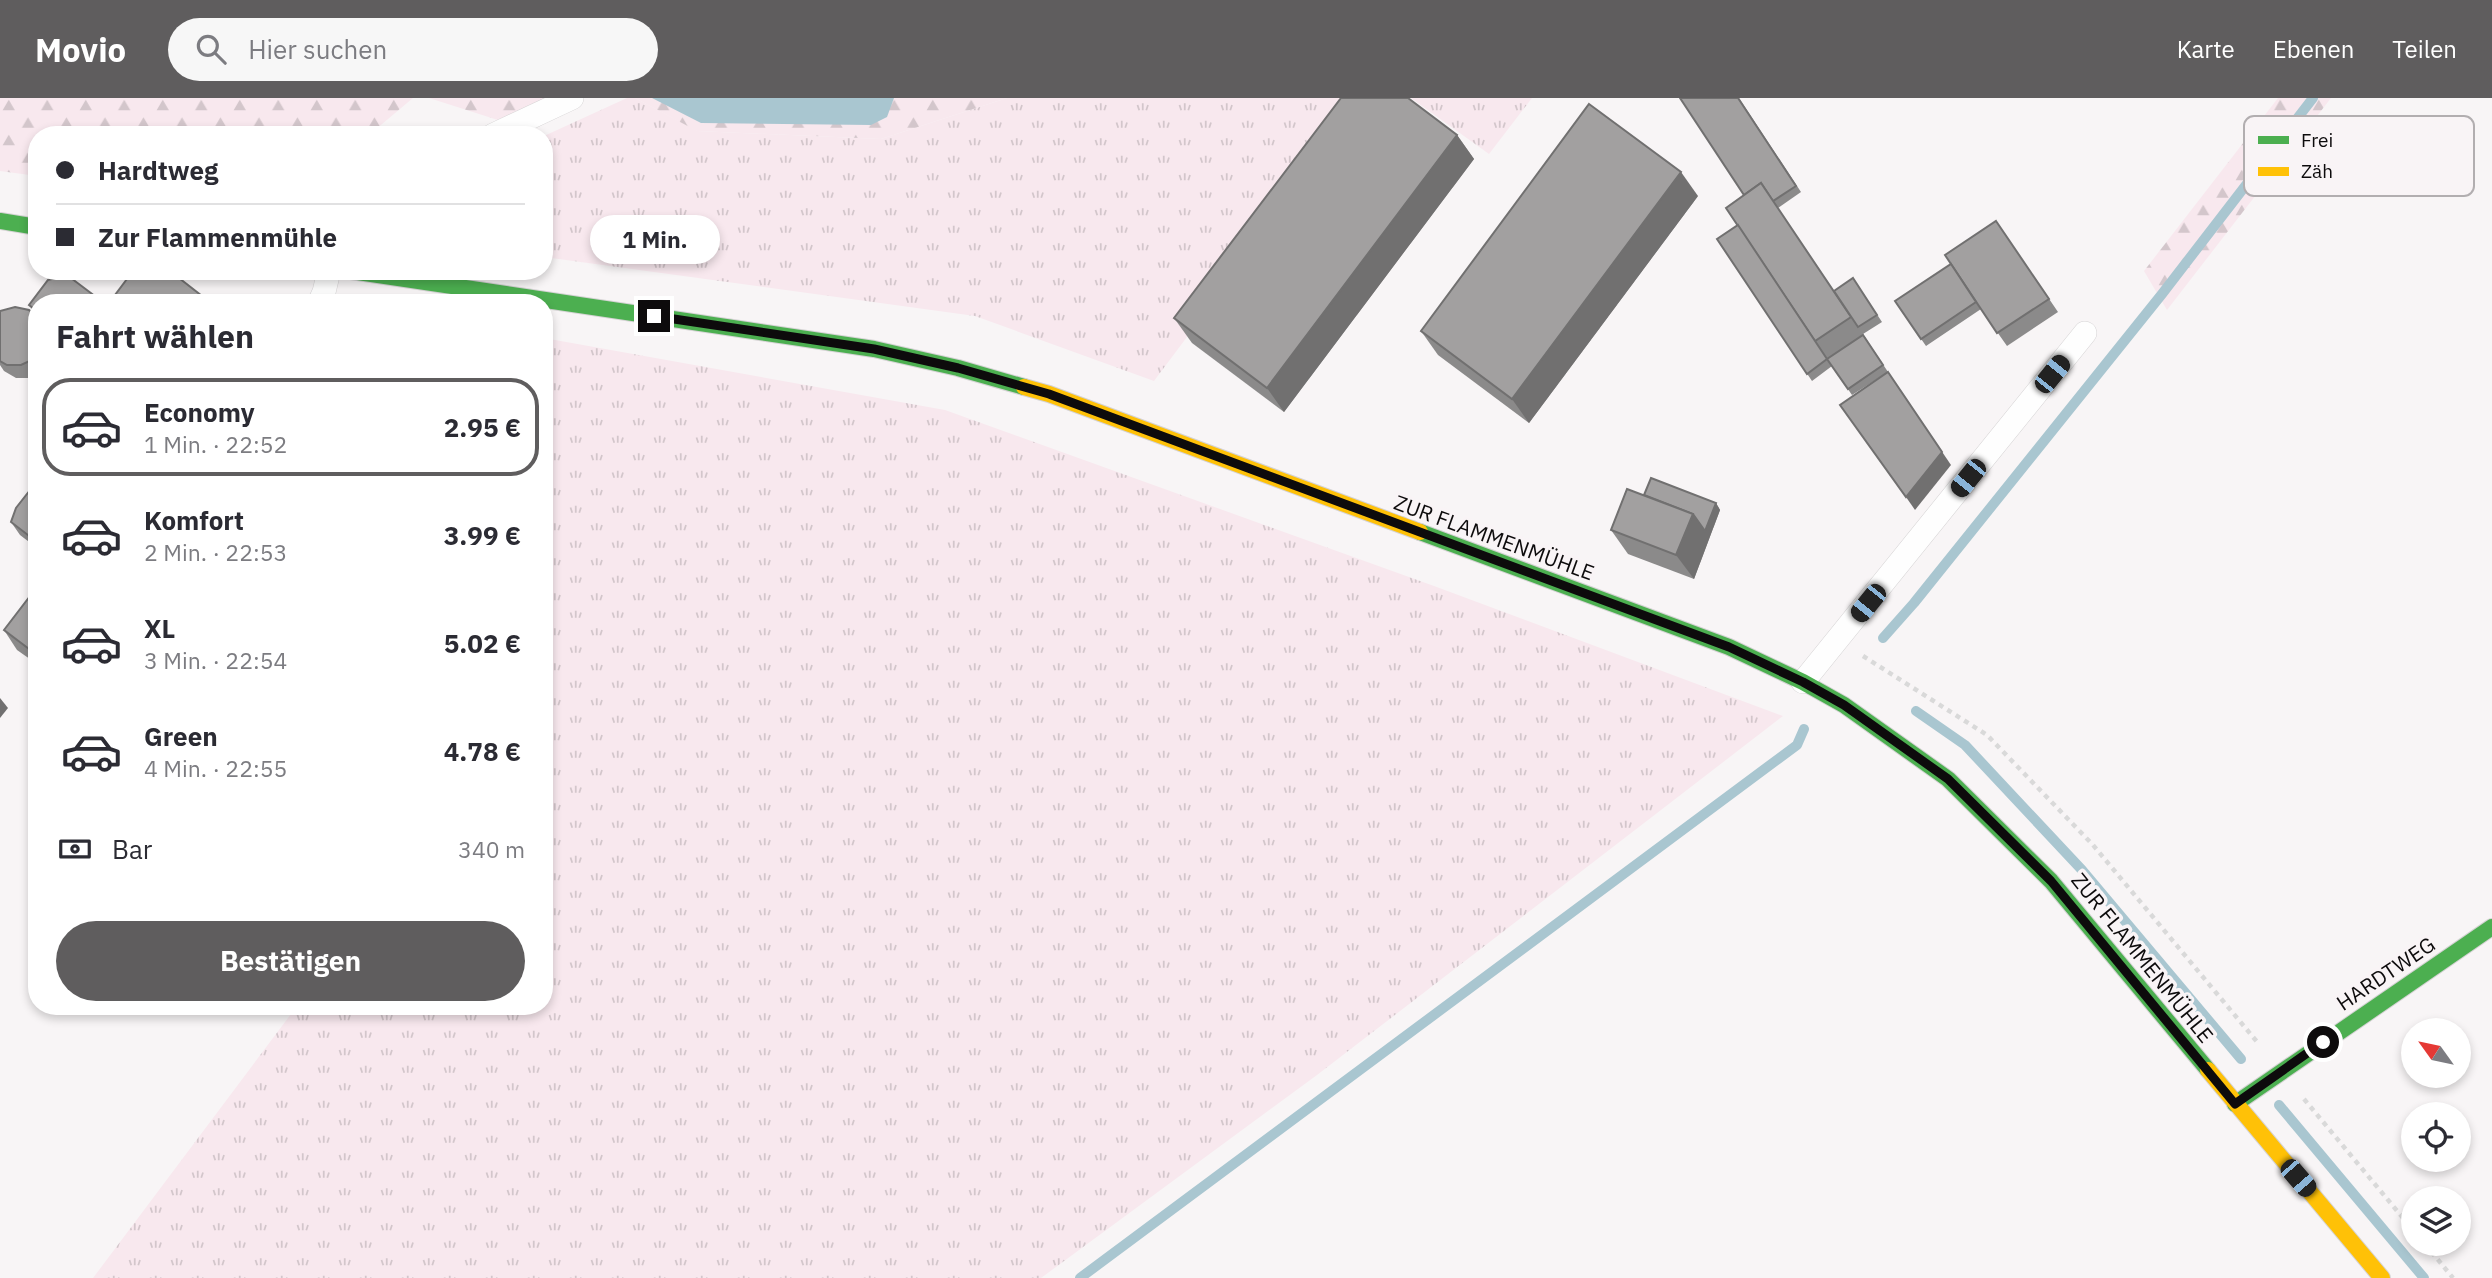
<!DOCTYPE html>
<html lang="de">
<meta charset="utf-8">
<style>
:root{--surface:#fff;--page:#f7f7f7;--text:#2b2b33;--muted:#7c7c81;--line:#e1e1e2;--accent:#5f5d5e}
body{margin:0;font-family:"IBM Plex Sans",sans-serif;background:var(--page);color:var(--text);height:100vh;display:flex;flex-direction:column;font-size:26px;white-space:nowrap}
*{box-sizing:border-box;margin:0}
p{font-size:23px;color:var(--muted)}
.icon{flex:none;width:38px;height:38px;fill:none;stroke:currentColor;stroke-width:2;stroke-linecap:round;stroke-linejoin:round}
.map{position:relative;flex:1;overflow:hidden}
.sheet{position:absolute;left:28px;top:196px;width:525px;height:721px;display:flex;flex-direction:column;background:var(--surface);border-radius:28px;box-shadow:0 4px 10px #0003}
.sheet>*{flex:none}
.guide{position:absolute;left:28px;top:28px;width:525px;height:154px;border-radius:28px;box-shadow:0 4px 10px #0003;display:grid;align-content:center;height:154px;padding:0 28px;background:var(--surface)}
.needle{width:46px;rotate:303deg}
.controls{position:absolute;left:2401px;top:920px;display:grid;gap:14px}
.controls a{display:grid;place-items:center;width:70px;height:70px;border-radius:50%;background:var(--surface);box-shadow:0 4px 10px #0003;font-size:35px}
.end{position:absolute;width:32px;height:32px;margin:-16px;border:9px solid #0d0b0c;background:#fff;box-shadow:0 0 0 4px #fff}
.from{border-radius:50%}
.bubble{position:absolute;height:49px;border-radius:24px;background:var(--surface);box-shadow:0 4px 10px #0003;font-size:23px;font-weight:800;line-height:49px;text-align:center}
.car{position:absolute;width:21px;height:42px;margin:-21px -10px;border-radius:9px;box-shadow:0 0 5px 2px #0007;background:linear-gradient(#222 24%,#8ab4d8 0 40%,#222 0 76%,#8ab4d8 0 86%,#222 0)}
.guide b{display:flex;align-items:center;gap:24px;height:66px;font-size:26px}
.guide b+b{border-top:2px solid var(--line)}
.guide i{width:18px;height:18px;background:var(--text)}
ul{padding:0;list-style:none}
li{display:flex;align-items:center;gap:21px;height:98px;margin:0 14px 10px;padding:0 14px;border:4px solid transparent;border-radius:28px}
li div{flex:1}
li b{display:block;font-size:26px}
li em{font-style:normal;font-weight:800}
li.selected{border-color:var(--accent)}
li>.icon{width:63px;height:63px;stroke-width:1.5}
h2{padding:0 28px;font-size:32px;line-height:84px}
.pay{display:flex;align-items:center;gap:18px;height:77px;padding:0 28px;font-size:26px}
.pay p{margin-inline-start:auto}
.button{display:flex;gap:14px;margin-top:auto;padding:14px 28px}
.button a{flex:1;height:80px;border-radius:42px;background:var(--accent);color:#fff;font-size:28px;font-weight:800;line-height:80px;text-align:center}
header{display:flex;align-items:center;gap:42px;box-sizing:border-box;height:98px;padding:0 35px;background:var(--accent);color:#fff}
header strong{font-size:33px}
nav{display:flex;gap:38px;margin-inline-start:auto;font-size:24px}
.search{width:490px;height:63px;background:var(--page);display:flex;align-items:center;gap:18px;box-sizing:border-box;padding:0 24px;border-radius:38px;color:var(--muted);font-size:26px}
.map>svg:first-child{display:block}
.grass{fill:url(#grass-tufts)}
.forest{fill:url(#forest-firs)}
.water{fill:#a9c6d0}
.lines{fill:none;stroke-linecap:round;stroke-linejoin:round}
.stream{stroke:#a9c6d0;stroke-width:10}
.lane-casing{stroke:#d5d3d4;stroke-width:24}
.fast-casing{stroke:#d5d3d4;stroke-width:18}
.slow-casing{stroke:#d5d3d4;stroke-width:18}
.path{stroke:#d9d9d9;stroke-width:4.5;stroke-dasharray:5 5;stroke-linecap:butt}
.lane{stroke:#fefefe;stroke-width:23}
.fast{stroke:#4caf50;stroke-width:16}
.slow{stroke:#ffc107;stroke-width:16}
.wall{fill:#8b8a8a}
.shaded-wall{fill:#717070}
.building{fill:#a2a0a0;stroke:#717070;stroke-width:2}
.route{stroke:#0d0b0c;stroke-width:9}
.labels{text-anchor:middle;stroke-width:7;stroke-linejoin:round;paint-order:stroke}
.street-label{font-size:21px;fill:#0d0b0c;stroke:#f9f4f6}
.key{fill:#f9f4f6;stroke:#b2aeb0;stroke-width:2}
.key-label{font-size:19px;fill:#0d0b0c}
</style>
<header>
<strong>Movio</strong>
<div class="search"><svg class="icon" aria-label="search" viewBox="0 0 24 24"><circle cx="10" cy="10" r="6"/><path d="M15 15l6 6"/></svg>Hier suchen</div>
<nav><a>Karte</a><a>Ebenen</a><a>Teilen</a></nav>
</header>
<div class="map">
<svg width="2492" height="1180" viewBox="0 0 2492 1180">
<defs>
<pattern id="grass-tufts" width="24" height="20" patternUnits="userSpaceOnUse" patternTransform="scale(1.75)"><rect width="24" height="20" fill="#f8e8ee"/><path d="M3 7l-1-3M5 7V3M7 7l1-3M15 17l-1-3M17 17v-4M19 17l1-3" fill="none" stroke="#d3c6cb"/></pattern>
<pattern id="forest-firs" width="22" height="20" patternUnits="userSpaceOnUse" patternTransform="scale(1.75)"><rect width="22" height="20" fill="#f8e8ee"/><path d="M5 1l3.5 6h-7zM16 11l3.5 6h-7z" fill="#d3c6cb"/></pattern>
</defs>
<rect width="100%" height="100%" fill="#f8f5f6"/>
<g class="grass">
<polygon points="627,0 635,0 698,33 881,41 1007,0 1366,0 1154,283 975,218 544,159 544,38"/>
<polygon points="1411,0 1532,0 1489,56"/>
<polygon points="544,240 945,312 1434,488 1783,618 1317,977 1041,1180 93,1180 297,908 544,908"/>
</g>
<g class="forest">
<polygon points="0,0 413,0 369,37 37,37 37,78 0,73"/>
<polygon points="429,0 549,0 501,23"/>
<polygon points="635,0 1007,0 881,41 697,33"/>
<polygon points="2278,0 2331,0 2167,212 2144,173"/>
</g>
<polygon class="water" points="652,0 894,0 887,19 871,27 701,25"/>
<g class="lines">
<g class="stream">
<polyline points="1883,540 1914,505 2162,196 2313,0"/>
<polyline points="1916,613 1965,647 2082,772 2241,961"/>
<polyline points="2279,1007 2424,1180"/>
<polyline points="1080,1180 1797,647 1804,631"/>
</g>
<g class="lane-casing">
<g id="lane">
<polyline points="493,37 572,0"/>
<polyline points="319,205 324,194 329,173"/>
<polyline points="1803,584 2085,235"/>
</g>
</g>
<g class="fast-casing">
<g id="fast">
<polyline points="0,123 37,129"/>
<polyline points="351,173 874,251 958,270 1024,289"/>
<polyline points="1420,434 1729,549 1803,584 1844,607 1948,681 2051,783 2208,972"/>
<polyline points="2235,1006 2492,829"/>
</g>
</g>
<g class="slow-casing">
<g id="slow">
<polyline points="1024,289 1049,296 1420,434"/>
<polyline points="2208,972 2382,1180"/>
</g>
</g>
<g class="path">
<polyline points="1863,558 1987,637 2093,747 2258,945"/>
<polyline points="2304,1001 2413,1132"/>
<polyline points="2425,1146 2453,1180"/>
</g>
<use href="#lane" class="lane"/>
<use href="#fast" class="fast"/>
<use href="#slow" class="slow"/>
</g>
<g class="wall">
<polygon points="1739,0 1801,94 1778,110 1834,193 1853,180 1882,224 1863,236 1888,274 1852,297 1832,268 1812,283 1717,141 1738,127 1744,97"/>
<polygon points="1457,37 1474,61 1284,314 1192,245 1174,220"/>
<polygon points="1698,98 1529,325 1438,257 1421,233"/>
<polygon points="1996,123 2058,214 2007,248 1981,211 1926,248 1895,203 1951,166"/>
<polygon points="37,205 37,218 29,207"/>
<polygon points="0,213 37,220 37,277 30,280 16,280 4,273 0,267"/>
<polygon points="37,372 37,450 20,437 11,424 34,387 30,381"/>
<polygon points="1644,397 1716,405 1720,412 1694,481 1628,456 1611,432"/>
<polygon points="37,489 37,566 17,552 4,532"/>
</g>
<g class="shaded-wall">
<polygon points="1457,37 1474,61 1284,314 1267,290"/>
<polygon points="1681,74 1698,98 1529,325 1512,301"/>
<polygon points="1888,274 1951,367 1915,412 1906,399"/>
<polygon points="1716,405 1720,412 1694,481 1676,457 1693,416"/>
<polygon points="0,600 8,610 0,620"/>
</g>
<g class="building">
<polygon points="1341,0 1408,0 1457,37 1267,290 1174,220"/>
<polygon points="1680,0 1738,0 1796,88 1773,103 1761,85 1744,97"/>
<polygon points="1589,6 1681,74 1512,301 1421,233"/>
<polygon points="1761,85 1851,219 1815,243 1726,110"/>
<polygon points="1996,123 2049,201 1997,235 1945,157"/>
<polygon points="1738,127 1827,261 1807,276 1717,141"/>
<polygon points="1951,166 1976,204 1921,241 1895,203"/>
<polygon points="133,173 170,173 211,205 109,205"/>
<polygon points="67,177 104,205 37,205 37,213 29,207 48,182"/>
<polygon points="1853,180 1877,217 1858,229 1834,193"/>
<polygon points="15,209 29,212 37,220 37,257 34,261 21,267 7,267 0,263 0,213"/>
<polygon points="1863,237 1883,267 1848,291 1827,261"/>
<polygon points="1888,274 1942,354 1906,399 1840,307"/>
<polygon points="37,372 37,386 30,381"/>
<polygon points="1651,380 1716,405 1705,433 1693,416 1644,397"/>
<polygon points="34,387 37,389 37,444 11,424 16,410"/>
<polygon points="1627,391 1693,416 1676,457 1611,432"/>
<polygon points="37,489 37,557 4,532"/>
</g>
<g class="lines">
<polyline class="route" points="654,218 874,251 958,270 1049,296 1729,549 1803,584 1844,607 1948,681 2051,783 2235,1006 2323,944"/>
</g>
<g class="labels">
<g class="street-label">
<text transform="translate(1494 440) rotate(20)" y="7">ZUR FLAMMENMÜHLE</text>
<text transform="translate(2142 860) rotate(51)" y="7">ZUR FLAMMENMÜHLE</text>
<text transform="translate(2386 876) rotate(-34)" y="7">HARDTWEG</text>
</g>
</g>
<rect x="2244" y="18" width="230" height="80" rx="10" class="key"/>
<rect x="2258" y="38" width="31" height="8" fill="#4caf50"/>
<rect x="2258" y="69" width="31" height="9" fill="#ffc107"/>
<g class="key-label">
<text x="2301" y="49">Frei</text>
<text x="2301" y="80">Zäh</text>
</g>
</svg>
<div class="controls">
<a><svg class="needle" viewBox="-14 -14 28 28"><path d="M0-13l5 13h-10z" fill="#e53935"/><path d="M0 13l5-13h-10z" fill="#7c7c81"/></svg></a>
<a><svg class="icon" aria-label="locate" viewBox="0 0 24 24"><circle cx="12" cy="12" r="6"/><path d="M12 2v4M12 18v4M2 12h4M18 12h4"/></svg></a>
<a><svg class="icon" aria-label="layers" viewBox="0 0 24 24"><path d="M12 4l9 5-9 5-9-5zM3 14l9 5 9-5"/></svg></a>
</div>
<i class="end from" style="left:2323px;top:944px"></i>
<i class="end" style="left:654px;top:218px"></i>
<div class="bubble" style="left:590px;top:117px;width:130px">1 Min.</div>
<i class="car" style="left:2052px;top:276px;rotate:39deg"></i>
<i class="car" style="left:1968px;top:380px;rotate:219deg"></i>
<i class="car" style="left:1868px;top:505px;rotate:219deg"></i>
<i class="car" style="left:2298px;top:1080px;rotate:139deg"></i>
<div class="guide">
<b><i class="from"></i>Hardtweg</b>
<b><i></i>Zur Flammenmühle</b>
</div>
<section class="sheet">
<h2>Fahrt wählen</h2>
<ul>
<li class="selected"><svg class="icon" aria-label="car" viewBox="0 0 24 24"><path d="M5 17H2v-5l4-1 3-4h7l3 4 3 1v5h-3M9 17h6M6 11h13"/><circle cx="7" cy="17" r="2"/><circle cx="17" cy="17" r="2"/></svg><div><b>Economy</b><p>1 Min. · 22:52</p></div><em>2.95 €</em></li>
<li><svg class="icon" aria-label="car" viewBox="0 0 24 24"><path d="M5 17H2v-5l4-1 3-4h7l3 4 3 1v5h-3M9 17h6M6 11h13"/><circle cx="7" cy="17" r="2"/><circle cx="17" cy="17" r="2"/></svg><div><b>Komfort</b><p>2 Min. · 22:53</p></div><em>3.99 €</em></li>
<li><svg class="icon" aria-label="car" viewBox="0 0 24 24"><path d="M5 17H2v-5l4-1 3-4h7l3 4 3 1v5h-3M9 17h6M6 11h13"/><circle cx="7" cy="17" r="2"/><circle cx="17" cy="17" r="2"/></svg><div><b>XL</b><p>3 Min. · 22:54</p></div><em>5.02 €</em></li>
<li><svg class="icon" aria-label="car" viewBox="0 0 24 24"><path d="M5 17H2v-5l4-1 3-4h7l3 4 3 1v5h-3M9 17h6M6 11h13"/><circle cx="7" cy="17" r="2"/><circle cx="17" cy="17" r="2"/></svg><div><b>Green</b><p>4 Min. · 22:55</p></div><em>4.78 €</em></li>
</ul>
<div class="pay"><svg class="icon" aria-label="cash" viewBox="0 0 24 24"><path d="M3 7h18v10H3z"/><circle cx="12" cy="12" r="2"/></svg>Bar<p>340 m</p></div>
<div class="button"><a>Bestätigen</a></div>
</section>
</div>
